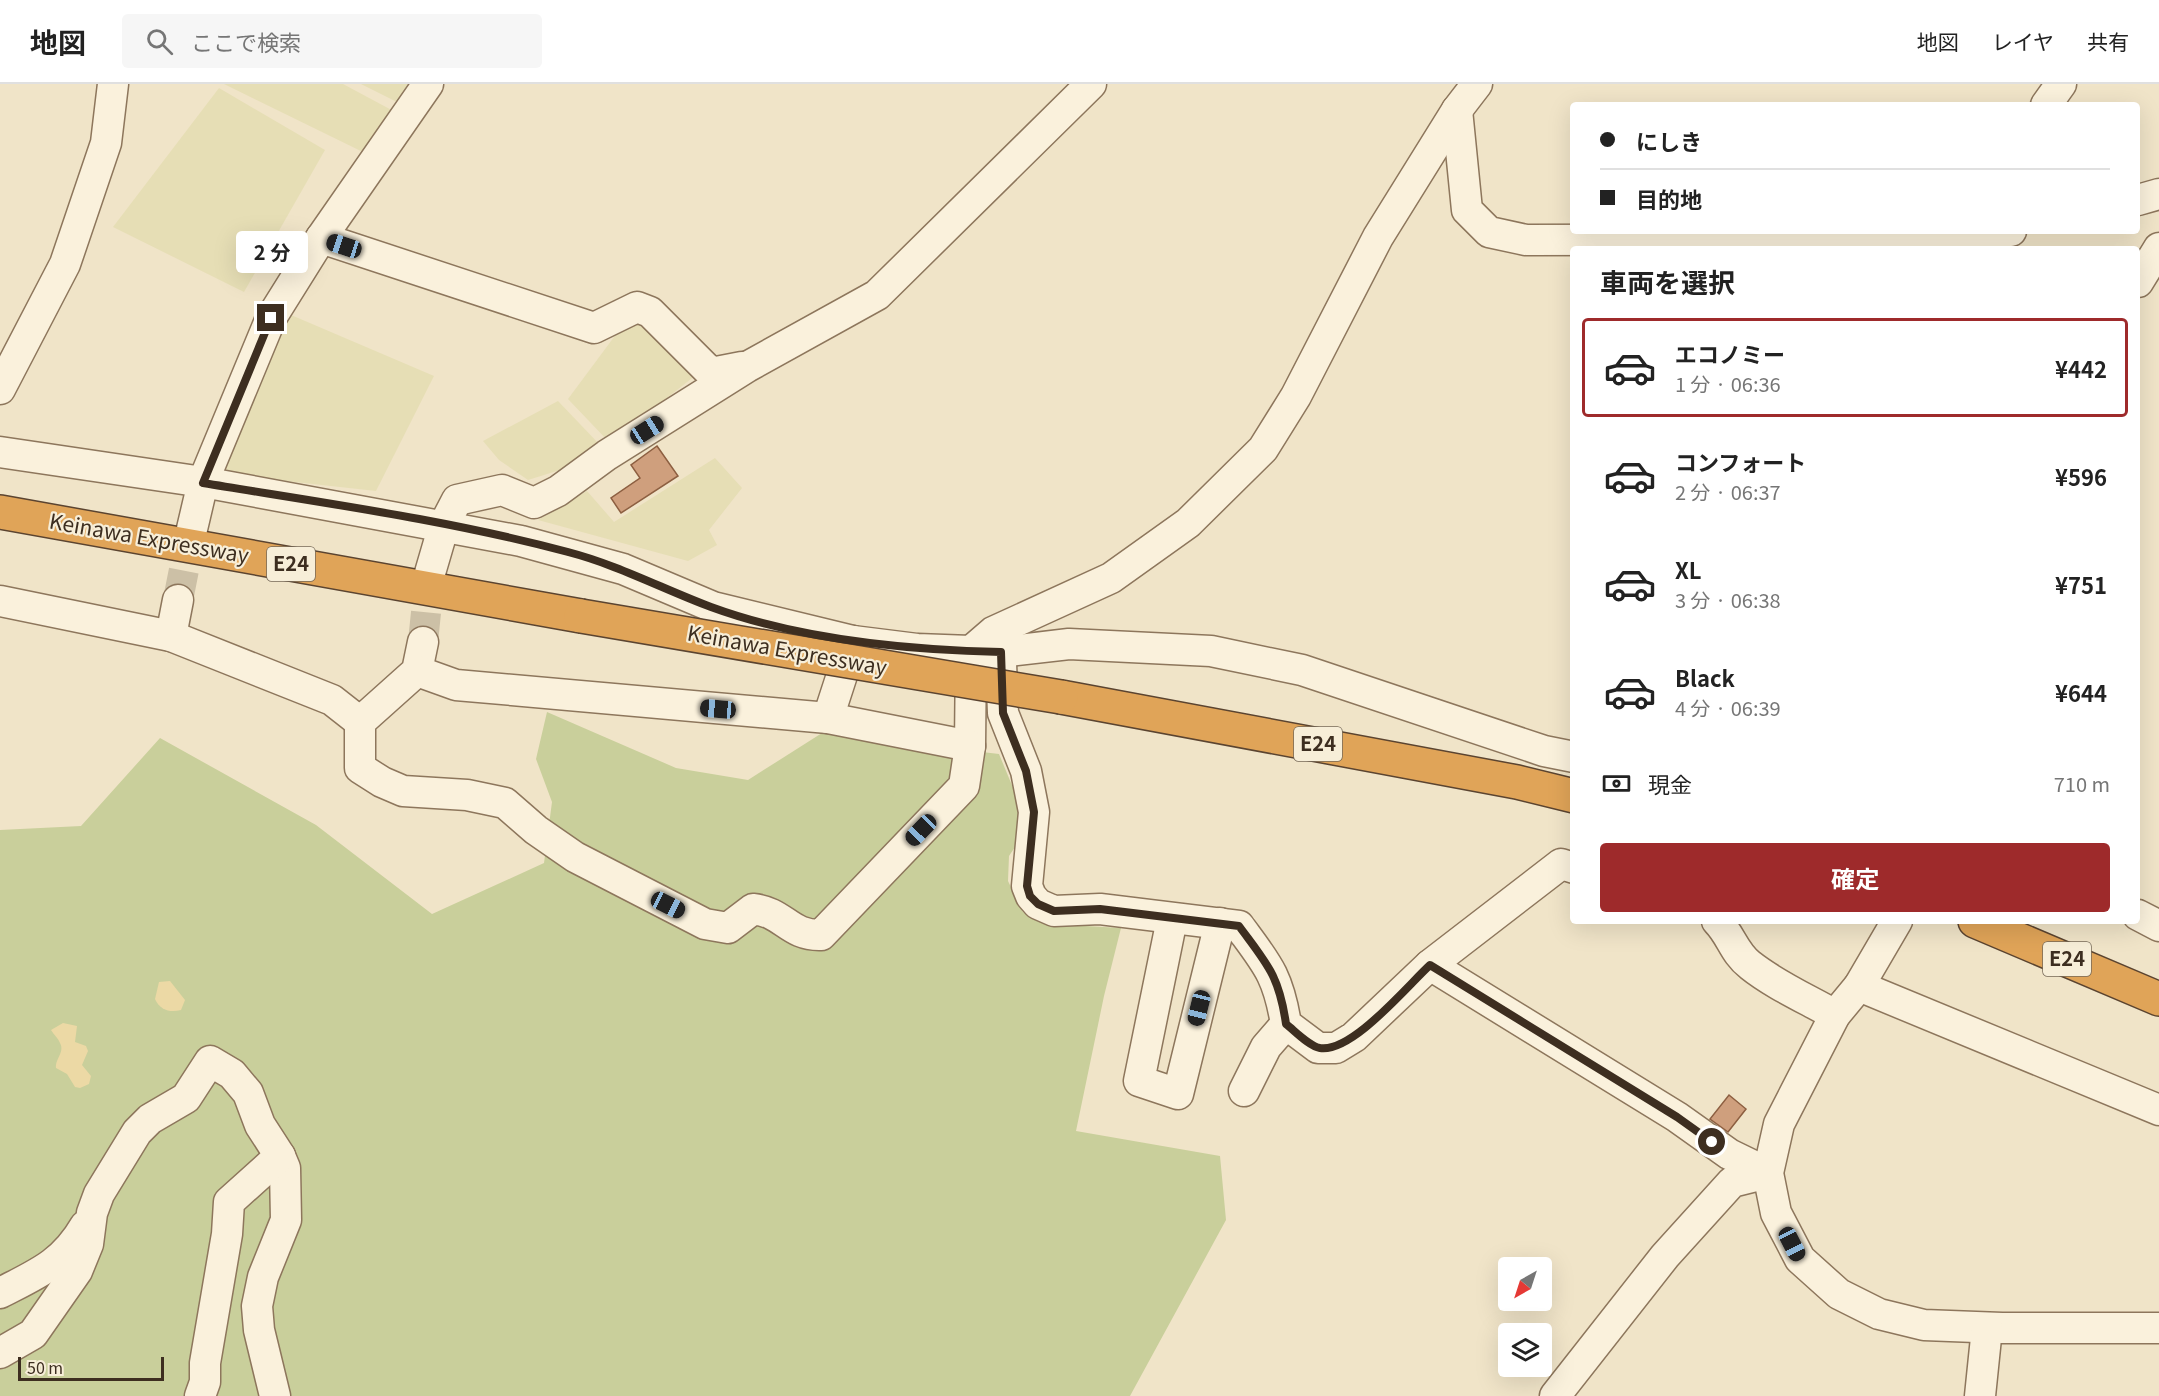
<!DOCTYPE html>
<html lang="ja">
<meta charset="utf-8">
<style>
:root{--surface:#fff;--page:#f6f6f6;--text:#222;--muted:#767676;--line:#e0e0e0;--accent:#9e2a2b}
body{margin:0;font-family:Georgia,"Noto Sans JP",serif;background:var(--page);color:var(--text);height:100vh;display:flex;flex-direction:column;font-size:22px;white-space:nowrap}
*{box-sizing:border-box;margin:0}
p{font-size:20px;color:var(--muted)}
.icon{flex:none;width:33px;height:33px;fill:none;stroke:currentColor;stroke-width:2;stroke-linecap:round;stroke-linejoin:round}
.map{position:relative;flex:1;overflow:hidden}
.side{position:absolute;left:1570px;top:162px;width:570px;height:678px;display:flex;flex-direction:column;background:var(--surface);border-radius:6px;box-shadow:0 6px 24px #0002}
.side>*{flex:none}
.banner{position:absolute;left:1570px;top:18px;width:570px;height:132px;border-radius:6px;box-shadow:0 6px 24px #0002;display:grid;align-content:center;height:132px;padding:0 30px;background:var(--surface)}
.needle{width:39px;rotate:219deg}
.tools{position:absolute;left:1498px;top:1173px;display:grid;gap:12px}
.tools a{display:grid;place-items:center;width:54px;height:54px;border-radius:6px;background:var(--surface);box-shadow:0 6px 24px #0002;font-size:30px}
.scale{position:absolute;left:18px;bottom:15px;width:146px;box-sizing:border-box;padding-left:6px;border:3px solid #3d2e20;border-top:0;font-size:16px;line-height:21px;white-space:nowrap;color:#3d2e20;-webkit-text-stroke:4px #f7eed8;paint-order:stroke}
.end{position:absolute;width:27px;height:27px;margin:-14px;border:8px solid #3d2e20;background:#fff;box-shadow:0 0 0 3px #fff}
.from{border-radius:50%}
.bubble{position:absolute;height:42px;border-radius:6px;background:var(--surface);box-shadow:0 6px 24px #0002;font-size:20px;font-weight:700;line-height:42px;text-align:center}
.car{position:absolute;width:18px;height:36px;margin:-18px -9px;border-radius:8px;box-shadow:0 0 4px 2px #0007;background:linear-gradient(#222 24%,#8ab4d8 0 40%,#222 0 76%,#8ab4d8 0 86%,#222 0)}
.banner b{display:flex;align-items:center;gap:21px;height:57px;font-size:22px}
.banner b+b{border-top:2px solid var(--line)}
.banner i{width:15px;height:15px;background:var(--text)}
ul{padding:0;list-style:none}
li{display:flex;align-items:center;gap:18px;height:99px;margin:0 12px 9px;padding:0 18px;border:3px solid transparent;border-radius:6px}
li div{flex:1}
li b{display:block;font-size:22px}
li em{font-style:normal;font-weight:700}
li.on{border-color:var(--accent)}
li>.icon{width:54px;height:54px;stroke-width:1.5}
h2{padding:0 30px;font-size:27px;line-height:72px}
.pay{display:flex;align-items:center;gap:15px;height:66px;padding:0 30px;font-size:22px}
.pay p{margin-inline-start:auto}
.primary-button{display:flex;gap:12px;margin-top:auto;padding:12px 30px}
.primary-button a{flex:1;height:69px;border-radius:6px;background:var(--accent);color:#fff;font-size:24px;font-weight:700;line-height:69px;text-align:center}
header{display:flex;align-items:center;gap:36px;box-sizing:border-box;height:84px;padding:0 30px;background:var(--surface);border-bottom:2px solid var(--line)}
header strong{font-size:28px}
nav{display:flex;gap:33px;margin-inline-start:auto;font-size:21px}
.search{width:420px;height:54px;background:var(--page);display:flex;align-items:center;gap:15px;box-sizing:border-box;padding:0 21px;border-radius:6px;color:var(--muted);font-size:22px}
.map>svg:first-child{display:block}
.farmland{fill:#e6deb5}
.green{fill:#c9cf9b}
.sand{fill:#ecd9a5}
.building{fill:#cf9f7d;stroke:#8d5f41;stroke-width:1.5}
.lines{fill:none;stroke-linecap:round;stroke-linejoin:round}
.minor-tunnel{stroke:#ccc0a6;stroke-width:30;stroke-dasharray:30 15;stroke-linecap:butt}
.minor-casing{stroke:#8d765c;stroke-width:33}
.highway-casing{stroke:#5b4430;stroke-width:36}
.minor{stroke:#faf1dc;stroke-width:30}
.highway{stroke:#e0a458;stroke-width:33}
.highway-bridge-casing{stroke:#5b4430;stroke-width:36;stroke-linecap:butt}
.highway-bridge{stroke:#e0a458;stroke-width:33}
.route{stroke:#3d2e20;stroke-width:8}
.labels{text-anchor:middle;stroke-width:4.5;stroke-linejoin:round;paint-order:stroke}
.shield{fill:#f7eed8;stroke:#756857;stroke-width:1.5}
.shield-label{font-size:20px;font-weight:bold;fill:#3d2e20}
.street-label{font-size:21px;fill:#3d2e20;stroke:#f7eed8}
</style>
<header>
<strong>地図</strong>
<div class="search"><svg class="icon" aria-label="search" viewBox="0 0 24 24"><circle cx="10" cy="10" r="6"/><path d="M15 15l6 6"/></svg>ここで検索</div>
<nav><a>地図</a><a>レイヤ</a><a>共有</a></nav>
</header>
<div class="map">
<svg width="2159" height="1312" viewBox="0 0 2159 1312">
<rect width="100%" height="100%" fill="#f0e4c8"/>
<g class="farmland">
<polygon points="224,0 343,0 399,30 369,71"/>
<polygon points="361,0 418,0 403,21"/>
<polygon points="219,4 325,66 244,208 113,143"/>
<polygon points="284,228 434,292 376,407 231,391 220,377"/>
<polygon points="645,239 701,287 610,359 568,315 620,245"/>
<polygon points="558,317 601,362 592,376 528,396 499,376 483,357"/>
<polygon points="715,374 742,404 709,446 717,461 688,477 538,436 587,407 614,438"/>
</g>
<polygon class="green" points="547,628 676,684 748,696 822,649 999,670 1021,723 1021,754 1009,772 1008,797 1023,828 1051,840 1121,844 1104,912 1076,1047 1220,1072 1226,1136 1130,1312 0,1312 0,746 81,742 160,654 316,741 432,830 544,779 552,718 536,675"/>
<g class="sand">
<path d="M 170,897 L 185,916 L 181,926 C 170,929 160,926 155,915 L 159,898 Z"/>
<path d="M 63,939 L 77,942 L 75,958 L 86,962 L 88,967 L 82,981 L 91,992 L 89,1000 L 80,1004 L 75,1003 L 67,990 L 56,984 C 55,975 65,968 60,959 C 58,954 54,951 51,946 Z"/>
</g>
<g class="building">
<polygon points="657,362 678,392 621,429 611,414 640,394 631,381"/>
<polygon points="1729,1011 1746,1025 1728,1048 1710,1035"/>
</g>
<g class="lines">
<g class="minor-tunnel">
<polyline points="178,516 192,445"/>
<polyline points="423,558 430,489"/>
</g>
<g class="minor-casing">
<g id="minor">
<polyline points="2046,21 2061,0"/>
<polyline points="1457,26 1467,126 1489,148 1526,156 1953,155 2011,147"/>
<polyline points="2138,116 2159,110"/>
<polyline points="321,154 594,244 637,223 650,228 711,289 742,283"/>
<polyline points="2138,198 2159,164"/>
<polyline points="0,305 65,180 106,59 113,0"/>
<polyline points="0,368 203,398 521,457 623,485 713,523 853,557 917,565 971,567 1001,568 1069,560 1211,567 1302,586 1544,667 1574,673"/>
<polyline points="192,445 203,398 271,234 321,154 428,0"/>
<polyline points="430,489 444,441 457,416 502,406 534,419 558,407 607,371 747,283 877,211 1091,0"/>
<polyline points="0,517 171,552 332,616 360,638"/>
<polyline points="171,552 178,516"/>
<path d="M 423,558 L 417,587 L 360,638 L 360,684 L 382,698 L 403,707 L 467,711 L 505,719 L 536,746 L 575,773 L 705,840 L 728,844 L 753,825 C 784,828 789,852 821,851 L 964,702 L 970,662 L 971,567 L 993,548 L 1111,494 L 1188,439 L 1263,365 L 1296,312 L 1378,153 L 1457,26 L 1477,0"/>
<path d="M 1001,579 L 1003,629 L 1026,687 L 1034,728 L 1027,802 L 1031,812 L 1038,820 L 1054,827 L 1100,825 L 1239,842 C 1267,880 1278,891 1286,940 L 1318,964 L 1336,964 L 1354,953 L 1430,881 L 1561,780 L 1574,784"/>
<polyline points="417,587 456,601 828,634 970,662"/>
<polyline points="828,634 853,557"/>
<polyline points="2138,831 2159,842"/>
<polyline points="1172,835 1139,997 1178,1010 1220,839"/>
<path d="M 1717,837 C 1731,851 1734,869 1750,881 C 1775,901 1807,915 1835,931"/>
<polyline points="1897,837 1859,902 1835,931 1779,1040 1768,1089 1776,1129 1800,1175 1839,1210 1879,1230 1924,1241 2002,1244 2159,1244"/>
<polyline points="1430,881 1677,1033 1729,1070 1768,1089"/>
<polyline points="1859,902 2159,1026"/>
<polyline points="1244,1007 1266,963 1286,940"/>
<path d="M 0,1209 C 37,1190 63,1180 85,1142"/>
<polyline points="0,1269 33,1250 77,1187 88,1160 92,1129 99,1110 137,1048 150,1035 186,1014 210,977 232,990 248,1009 260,1041 280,1072 285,1084 286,1136 263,1193 257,1222 259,1246 275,1312"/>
<polyline points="200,1312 205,1298 205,1279 227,1150 229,1118 280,1072"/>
<polyline points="1555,1312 1665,1172 1732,1098 1768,1089"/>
<polyline points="1980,1312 1987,1244"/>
</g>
</g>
<g class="highway-casing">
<g id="highway">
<polyline points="0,428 581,532"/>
<polyline points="1061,613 1517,698 1574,712"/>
<polyline points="1975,837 2159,915"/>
</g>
</g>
<use href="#minor" class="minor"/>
<use href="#highway" class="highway"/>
<g class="highway-bridge-casing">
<polyline id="highway-bridge" points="581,532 1061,613"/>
</g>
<use href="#highway-bridge" class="highway-bridge"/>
</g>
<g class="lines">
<path class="route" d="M 271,234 L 203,399 C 324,419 448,436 568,468 C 618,481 663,505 711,523 C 801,556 906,566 1001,568 L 1003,629 L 1026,687 L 1034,728 L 1027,802 L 1030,812 L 1038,820 L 1054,827 L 1100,825 L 1239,842 C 1267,880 1279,891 1286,940 C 1295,947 1309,962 1320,964 C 1352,969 1407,902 1430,881 L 1677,1033 L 1712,1058"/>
</g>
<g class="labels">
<g class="shield">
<rect x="267" y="463" width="48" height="34" rx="4.5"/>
<rect x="1294" y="643" width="48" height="34" rx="4.5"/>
<rect x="2043" y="858" width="48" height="34" rx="4.5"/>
</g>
<g class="shield-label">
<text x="291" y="487">E24</text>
<text x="1318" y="667">E24</text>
<text x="2067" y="882">E24</text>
</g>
<g class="street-label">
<text transform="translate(149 455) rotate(10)" y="7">Keinawa Expressway</text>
<text transform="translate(787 567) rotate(10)" y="7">Keinawa Expressway</text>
</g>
</g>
</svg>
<div class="tools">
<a><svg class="needle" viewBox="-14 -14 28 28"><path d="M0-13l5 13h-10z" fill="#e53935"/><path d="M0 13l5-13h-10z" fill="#767676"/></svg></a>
<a><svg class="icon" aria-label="layers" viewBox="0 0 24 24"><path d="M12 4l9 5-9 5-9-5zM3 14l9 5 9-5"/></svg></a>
</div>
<div class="scale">50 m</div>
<i class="end from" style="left:1712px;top:1058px"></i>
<i class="end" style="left:271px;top:234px"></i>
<div class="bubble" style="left:236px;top:147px;width:72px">2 分</div>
<i class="car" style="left:344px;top:162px;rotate:288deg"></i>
<i class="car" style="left:647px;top:346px;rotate:58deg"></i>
<i class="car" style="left:718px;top:625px;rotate:275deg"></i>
<i class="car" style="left:921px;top:746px;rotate:224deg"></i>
<i class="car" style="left:668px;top:821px;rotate:117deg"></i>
<i class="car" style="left:1199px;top:924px;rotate:194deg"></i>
<i class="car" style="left:1792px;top:1160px;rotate:153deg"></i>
<div class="banner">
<b><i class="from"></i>にしき</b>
<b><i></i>目的地</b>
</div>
<section class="side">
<h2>車両を選択</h2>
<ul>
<li class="on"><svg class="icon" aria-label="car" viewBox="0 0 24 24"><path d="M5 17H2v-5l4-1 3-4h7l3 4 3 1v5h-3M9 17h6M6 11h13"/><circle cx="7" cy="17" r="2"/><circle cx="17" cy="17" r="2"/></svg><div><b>エコノミー</b><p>1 分 · 06:36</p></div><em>¥442</em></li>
<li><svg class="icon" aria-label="car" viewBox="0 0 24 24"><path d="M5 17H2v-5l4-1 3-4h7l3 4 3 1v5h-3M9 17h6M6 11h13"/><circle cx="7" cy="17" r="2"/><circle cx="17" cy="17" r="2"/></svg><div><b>コンフォート</b><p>2 分 · 06:37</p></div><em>¥596</em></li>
<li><svg class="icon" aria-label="car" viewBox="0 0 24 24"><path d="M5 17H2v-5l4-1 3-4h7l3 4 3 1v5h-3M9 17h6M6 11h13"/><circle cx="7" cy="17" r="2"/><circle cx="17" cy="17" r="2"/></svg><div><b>XL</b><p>3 分 · 06:38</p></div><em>¥751</em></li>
<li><svg class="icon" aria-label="car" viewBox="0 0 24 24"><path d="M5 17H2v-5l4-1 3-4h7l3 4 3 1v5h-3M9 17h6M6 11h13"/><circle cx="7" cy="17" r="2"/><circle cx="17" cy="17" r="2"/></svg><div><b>Black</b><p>4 分 · 06:39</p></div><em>¥644</em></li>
</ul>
<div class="pay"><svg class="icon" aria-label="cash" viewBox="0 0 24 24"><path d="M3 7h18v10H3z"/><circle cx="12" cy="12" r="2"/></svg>現金<p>710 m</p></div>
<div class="primary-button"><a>確定</a></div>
</section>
</div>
